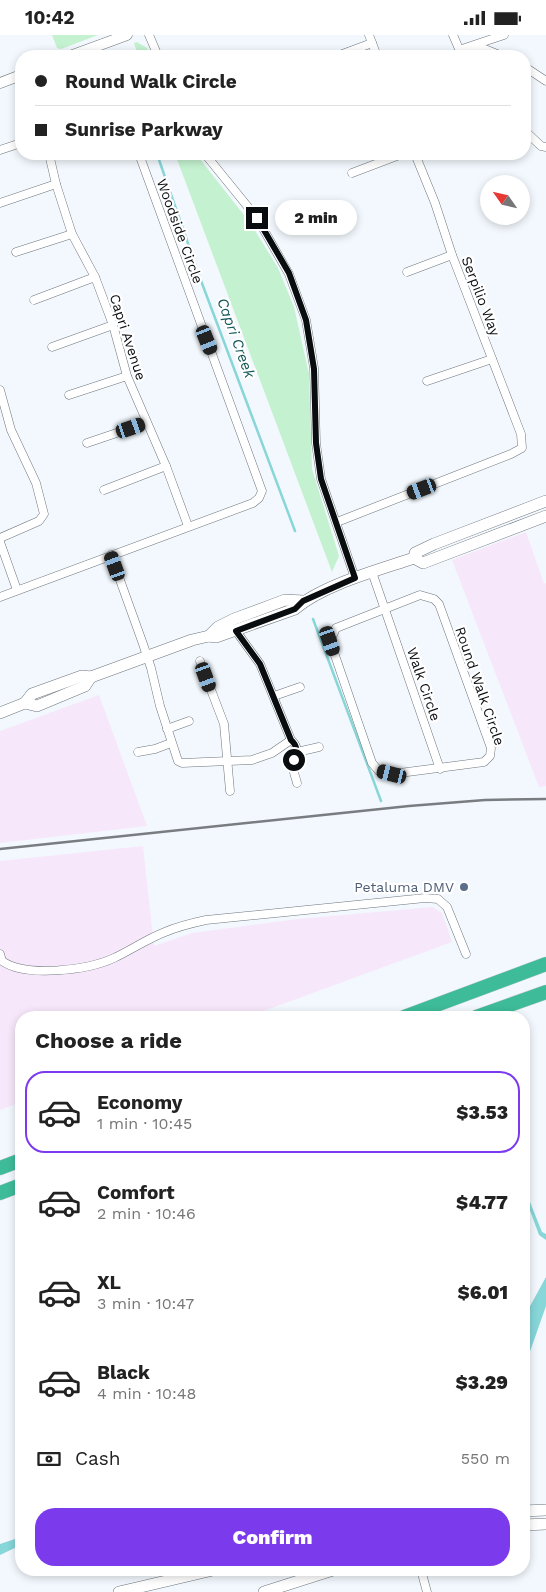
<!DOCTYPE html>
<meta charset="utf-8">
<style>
:root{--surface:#fff;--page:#f2f2f2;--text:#222;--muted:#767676;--line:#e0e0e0;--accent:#7c3aed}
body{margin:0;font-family:"Work Sans",sans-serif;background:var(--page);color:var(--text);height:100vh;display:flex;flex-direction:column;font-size:19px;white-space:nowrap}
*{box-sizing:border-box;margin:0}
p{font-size:16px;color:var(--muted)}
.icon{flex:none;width:28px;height:28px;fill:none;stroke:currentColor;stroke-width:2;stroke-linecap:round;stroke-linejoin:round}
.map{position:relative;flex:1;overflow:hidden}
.side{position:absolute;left:15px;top:976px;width:515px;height:565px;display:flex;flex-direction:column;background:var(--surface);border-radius:20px;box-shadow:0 2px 8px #0003}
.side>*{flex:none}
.guide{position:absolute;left:15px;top:15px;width:516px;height:110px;border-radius:20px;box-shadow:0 2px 8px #0003;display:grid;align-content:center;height:110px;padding:0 20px;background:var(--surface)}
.needle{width:32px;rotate:304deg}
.buttons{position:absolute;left:480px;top:140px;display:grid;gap:10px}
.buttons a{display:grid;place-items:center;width:50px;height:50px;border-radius:50%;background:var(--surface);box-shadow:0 2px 8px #0003;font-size:25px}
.end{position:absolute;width:22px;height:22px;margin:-11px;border:6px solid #0a0d10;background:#fff;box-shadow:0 0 0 2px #fff}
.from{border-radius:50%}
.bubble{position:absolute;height:35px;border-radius:18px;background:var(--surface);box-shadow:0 2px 8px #0003;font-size:16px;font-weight:800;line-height:35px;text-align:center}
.car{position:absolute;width:15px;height:30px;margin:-15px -8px;border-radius:6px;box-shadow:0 0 4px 1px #0007;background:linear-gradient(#222 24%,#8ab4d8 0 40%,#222 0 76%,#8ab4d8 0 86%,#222 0)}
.guide b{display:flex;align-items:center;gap:18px;height:48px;font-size:19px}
.guide b+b{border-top:1px solid var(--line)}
.guide i{width:12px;height:12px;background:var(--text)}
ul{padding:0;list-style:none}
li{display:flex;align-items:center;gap:15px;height:82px;margin:0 10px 8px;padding:0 10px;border:2px solid transparent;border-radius:20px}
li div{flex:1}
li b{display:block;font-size:19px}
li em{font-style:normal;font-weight:800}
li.on{border-color:var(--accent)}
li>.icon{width:45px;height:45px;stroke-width:1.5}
h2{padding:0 20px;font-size:22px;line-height:60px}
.pay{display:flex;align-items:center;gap:12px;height:55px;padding:0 20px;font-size:19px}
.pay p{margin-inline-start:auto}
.button{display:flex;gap:10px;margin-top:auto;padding:10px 20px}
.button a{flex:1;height:58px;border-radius:20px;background:var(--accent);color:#fff;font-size:20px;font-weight:800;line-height:58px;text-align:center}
.status{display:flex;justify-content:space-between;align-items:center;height:35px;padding:0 25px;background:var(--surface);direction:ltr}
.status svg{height:14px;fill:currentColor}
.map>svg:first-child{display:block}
.commercial{fill:#f7e7fa}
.green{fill:#c4f2d0}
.water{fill:#87d6d8}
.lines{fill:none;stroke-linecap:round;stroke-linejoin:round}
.stream{stroke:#87d6d8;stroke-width:2.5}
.minor-casing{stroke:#6e767d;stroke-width:9}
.tertiary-casing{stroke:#6e767d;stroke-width:11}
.secondary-casing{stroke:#6e767d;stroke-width:12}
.motorway-casing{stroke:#d3d3d4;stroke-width:15}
.minor{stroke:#fff;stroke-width:8}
.tertiary{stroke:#fff;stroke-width:10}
.secondary{stroke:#fff;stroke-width:11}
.motorway{stroke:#3ebc99;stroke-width:14}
.rail{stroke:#797d81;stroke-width:2.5}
.route{stroke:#0a0d10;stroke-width:6}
.service-dot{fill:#5c6f8a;stroke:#fff;stroke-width:2}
.labels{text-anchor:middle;stroke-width:4.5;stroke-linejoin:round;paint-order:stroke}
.street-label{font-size:14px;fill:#0a0d10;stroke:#fff}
.service-label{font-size:14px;fill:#4e5e75;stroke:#fff;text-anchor:end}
.water-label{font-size:15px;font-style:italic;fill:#16595b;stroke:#fff}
</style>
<div class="status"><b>10:42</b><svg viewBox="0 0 49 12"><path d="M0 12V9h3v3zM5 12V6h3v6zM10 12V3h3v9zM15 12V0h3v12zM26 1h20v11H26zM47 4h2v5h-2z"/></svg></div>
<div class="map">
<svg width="546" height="1557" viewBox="0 0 546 1557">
<rect width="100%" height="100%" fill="#f2f8fd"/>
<g class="commercial">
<polygon points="526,497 544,549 546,548 546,751 539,752 452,525"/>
<polygon points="99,660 147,791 0,808 0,696"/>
<polygon points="143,811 154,911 192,898 298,884 433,872 442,878 452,907 247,982 21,982 21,1067 0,1075 0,826"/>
</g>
<g class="green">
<polygon points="52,0 98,0 61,14 57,13"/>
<polygon points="137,7 147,13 150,21 138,21 134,8"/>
<polygon points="175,119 196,119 251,189 278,233 294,272 309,339 312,434 339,521 332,537"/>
</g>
<g class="water">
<polygon points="524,1152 542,1197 546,1199 546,1205 539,1200 524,1159"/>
<polygon points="546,1242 546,1271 527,1325 524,1329 524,1297 529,1273"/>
<polygon points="21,1502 21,1510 0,1520 0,1509"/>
</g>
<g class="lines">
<g class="stream">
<polyline points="157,119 200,243 295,496"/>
<polyline points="313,584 381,766"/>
</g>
<g class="minor-casing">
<g id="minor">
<polyline points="149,0 158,21"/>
<polyline points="369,0 377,21"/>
<polyline points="453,0 462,21"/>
<polyline points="471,14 482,13 502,21"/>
<polyline points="459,15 504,0"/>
<polyline points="337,21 372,8"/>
<polyline points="525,32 546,46"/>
<polyline points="525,96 541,111 546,112"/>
<polyline points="0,115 21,108"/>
<polyline points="49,119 56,149 72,199 95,242 113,290 127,341 166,431 188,491"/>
<polyline points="205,119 257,183 289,239 306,285 314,333 316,408 321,444 355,543"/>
<polyline points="352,138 402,119"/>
<polyline points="0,168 56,149"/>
<polyline points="16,217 72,199"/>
<polyline points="407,237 452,220"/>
<polyline points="34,265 95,242"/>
<polyline points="52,312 113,290"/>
<polyline points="427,346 492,324"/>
<polyline points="0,355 11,395 36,448 44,479 39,486 0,503"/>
<polyline points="69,360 127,341"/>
<polyline points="87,408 146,388"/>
<polyline points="104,455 166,431"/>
<polyline points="337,487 511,419 522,413 521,399 452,220 435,168 415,119"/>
<polyline points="0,507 17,555"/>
<polyline points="111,520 143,609 151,633 160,671 178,726 182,728 252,725 272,718 291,705"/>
<polyline points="372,537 440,734"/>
<polygon points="420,560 434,564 439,569 491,713 490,721 484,727 392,739 379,736 372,728 330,606 336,593"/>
<polyline points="0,562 253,468 259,463 262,456 139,119"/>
<path d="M 236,596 L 260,629 L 291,705 C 302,714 293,721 293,731 C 293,737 296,743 297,748"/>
<polyline points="200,626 224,689 230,756"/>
<polyline points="274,661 300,652"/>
<polyline points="167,694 189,686"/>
<polyline points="138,717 155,714 171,708"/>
<polyline points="297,717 319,712"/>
<path d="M 0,919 L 2,926 C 26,943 88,935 114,923 C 131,915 147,904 165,897 C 179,891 192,888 206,885 L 425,863 L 438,864 L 447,872 L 466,919"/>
<polyline points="421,1535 427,1557"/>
</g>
</g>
<g class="tertiary-casing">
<g id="tertiary">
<polyline points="70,21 127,0"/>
<polyline points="0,48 21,40"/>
</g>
</g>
<g class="secondary-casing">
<g id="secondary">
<polyline points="414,523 423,528 546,481"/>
<polyline points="209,601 218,592 234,584 285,565 303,566"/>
<path d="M 25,668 L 32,659 L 82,641 L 91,642 L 192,605 L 209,601 L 216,602 L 295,574 C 322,550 379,535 414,523 L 415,518 L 434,509 L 546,466"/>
<polyline points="0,678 25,668 37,671 85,651 91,642"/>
<polyline points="524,1476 546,1475"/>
<polyline points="524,1490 546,1489"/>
<polyline points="119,1557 213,1535"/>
<polyline points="264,1557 333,1535"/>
</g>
</g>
<g class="motorway-casing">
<g id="motorway">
<polyline points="404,982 546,929"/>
<polyline points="476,982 546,957"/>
<polyline points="0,1133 21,1125"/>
<polyline points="0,1158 21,1150"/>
</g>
</g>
<use href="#minor" class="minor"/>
<use href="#tertiary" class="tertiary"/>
<use href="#secondary" class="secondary"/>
<use href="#motorway" class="motorway"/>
<polyline class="rail" points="0,814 409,771 485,765 546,764"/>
</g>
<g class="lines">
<path class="route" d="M 257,183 L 289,238 L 306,285 L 314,334 L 316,408 L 321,444 L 355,543 L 303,566 L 295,574 L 236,596 L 260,629 L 291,705 C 298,711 297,717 294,725"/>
</g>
<circle class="service-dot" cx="464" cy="852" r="5"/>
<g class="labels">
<g class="street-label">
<text transform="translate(180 196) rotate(70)" y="5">Woodside Circle</text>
<text transform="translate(481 261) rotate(69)" y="5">Serpilio Way</text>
<text transform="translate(128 302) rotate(72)" y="5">Capri Avenue</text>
<text transform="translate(424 649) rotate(71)" y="5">Walk Circle</text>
<text transform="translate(480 651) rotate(71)" y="5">Round Walk Circle</text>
</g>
<g class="service-label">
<text x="454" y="857">Petaluma DMV</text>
</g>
<g class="water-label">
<text transform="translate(236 303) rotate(70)" y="5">Capri Creek</text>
</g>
</g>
</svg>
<div class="buttons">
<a><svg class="needle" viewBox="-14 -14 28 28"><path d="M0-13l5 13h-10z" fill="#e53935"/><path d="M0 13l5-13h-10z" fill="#767676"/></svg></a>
</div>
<i class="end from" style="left:294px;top:725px"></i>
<i class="end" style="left:257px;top:183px"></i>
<div class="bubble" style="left:275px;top:165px;width:82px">2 min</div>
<i class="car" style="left:207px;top:305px;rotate:158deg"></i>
<i class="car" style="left:131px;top:393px;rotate:71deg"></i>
<i class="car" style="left:422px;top:454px;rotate:249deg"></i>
<i class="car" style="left:115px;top:531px;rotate:340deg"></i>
<i class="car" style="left:330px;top:606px;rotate:161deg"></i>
<i class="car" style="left:206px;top:642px;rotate:160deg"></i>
<i class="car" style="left:392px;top:739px;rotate:284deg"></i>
<div class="guide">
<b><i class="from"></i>Round Walk Circle</b>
<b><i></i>Sunrise Parkway</b>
</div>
<section class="side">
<h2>Choose a ride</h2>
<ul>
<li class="on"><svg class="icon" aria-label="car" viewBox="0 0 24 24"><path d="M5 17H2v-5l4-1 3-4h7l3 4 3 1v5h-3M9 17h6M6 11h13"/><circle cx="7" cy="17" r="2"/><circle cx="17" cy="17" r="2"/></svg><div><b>Economy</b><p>1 min · 10:45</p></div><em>$3.53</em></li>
<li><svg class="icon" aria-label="car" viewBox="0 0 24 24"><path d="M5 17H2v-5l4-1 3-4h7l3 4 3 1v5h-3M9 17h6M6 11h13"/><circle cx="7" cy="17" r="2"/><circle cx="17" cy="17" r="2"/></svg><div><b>Comfort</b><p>2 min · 10:46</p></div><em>$4.77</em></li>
<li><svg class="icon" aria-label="car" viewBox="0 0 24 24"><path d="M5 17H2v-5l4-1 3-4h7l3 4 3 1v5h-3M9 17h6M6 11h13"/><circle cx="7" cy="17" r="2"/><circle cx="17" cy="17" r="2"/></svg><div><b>XL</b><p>3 min · 10:47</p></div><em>$6.01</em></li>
<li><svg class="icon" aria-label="car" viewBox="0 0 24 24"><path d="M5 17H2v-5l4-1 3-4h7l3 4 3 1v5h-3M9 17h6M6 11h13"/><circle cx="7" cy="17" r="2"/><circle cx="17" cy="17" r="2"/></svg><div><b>Black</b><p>4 min · 10:48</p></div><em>$3.29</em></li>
</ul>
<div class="pay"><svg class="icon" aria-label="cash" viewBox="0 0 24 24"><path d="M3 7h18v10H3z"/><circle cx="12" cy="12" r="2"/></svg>Cash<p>550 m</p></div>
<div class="button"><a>Confirm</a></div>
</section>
</div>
